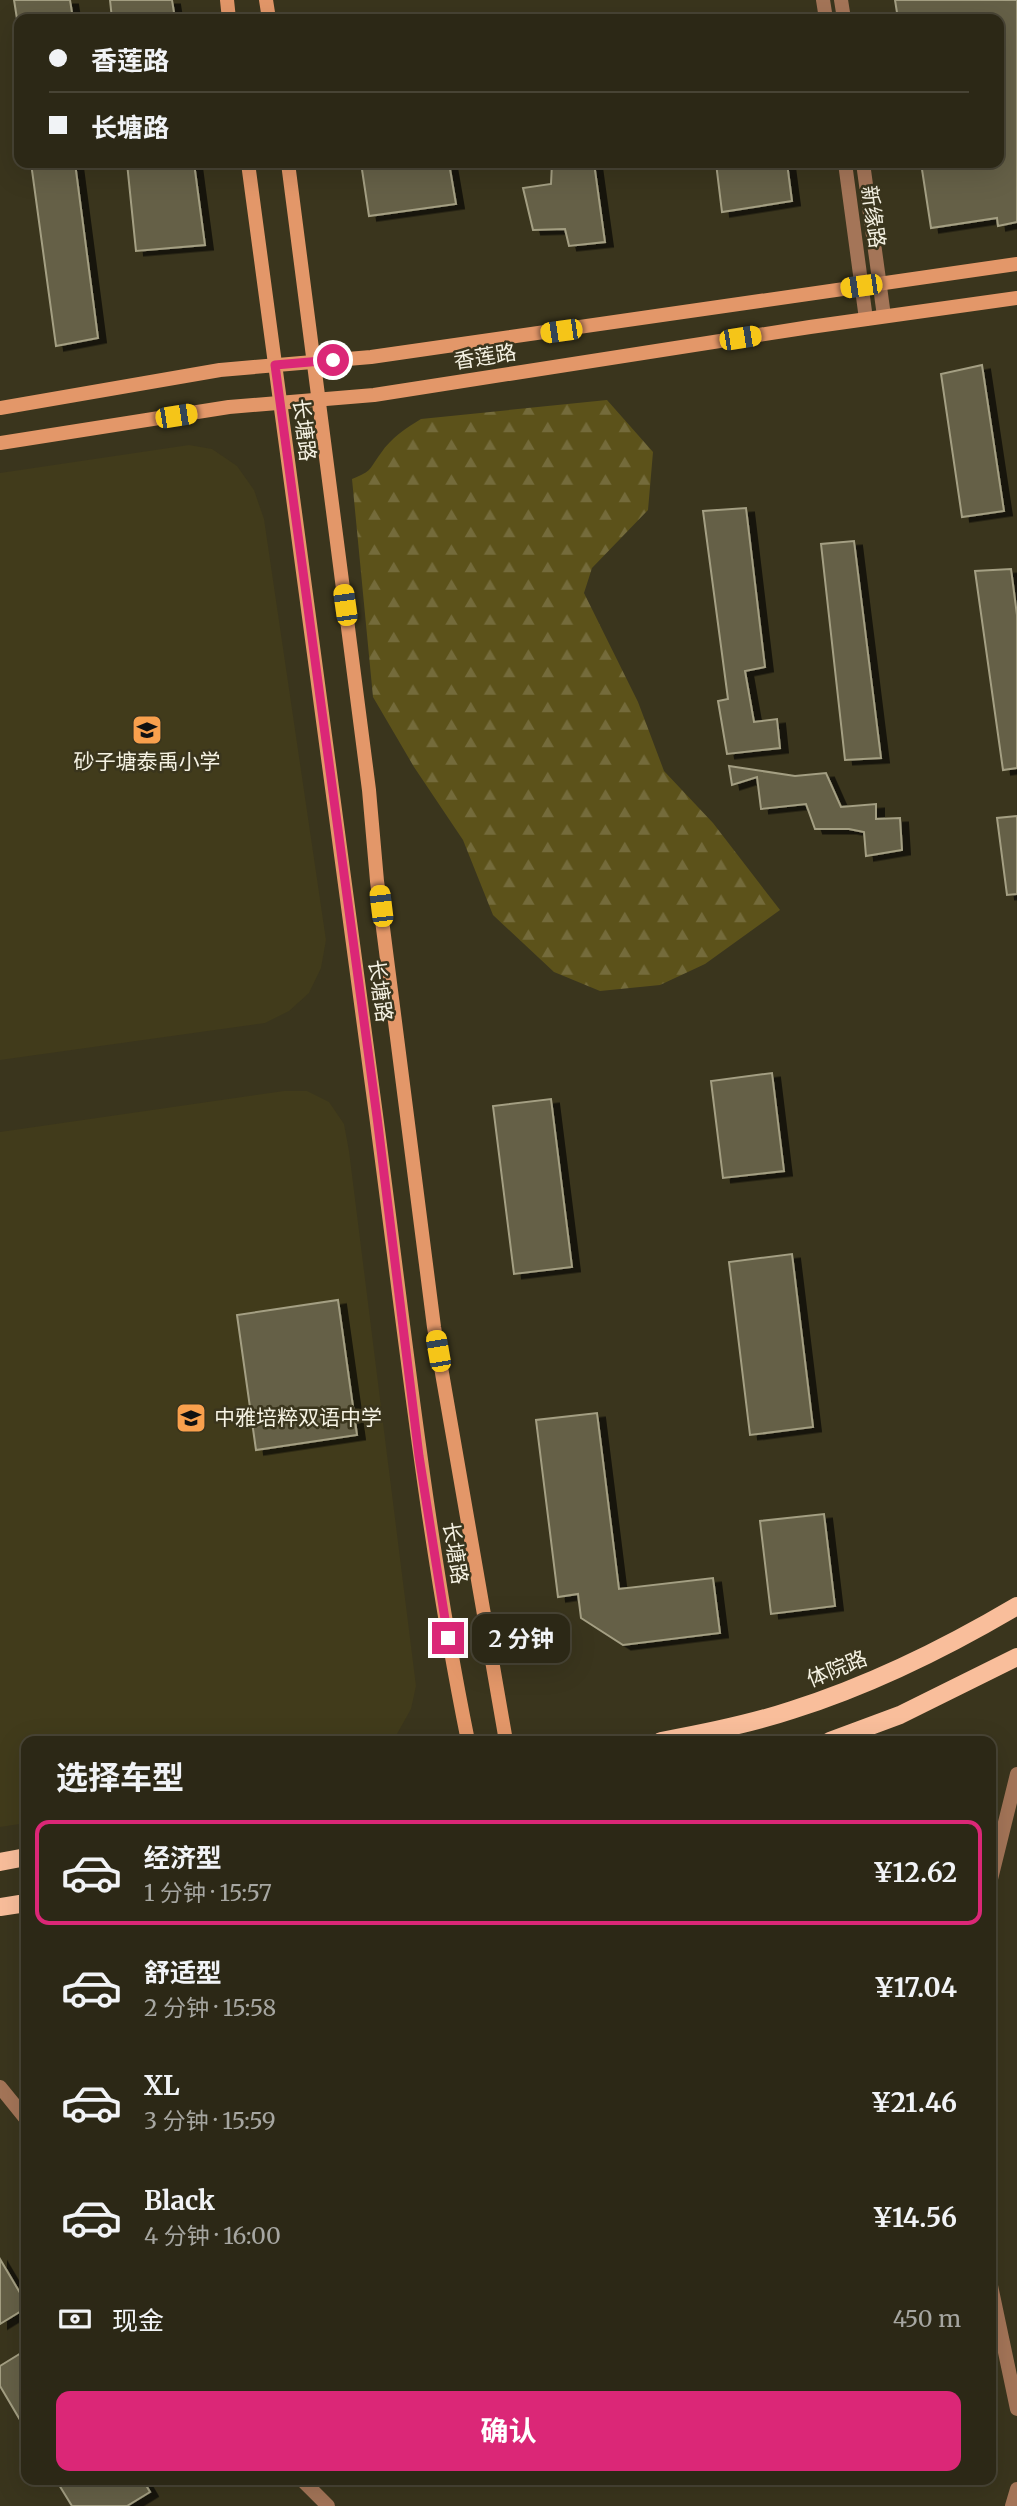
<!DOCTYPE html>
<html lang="zh">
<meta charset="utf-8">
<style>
:root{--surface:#2c2816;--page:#383423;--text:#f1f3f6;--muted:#a6a6a1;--line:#484435;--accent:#db2777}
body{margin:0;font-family:Merriweather,"Noto Sans SC",serif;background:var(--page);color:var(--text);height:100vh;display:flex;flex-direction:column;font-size:26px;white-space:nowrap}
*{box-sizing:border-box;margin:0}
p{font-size:23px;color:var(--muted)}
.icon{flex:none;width:38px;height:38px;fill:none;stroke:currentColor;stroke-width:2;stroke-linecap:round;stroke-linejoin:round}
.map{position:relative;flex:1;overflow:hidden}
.sheet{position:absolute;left:21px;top:1736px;width:975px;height:749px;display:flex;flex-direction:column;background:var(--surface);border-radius:14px;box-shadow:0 7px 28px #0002,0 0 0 2px var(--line)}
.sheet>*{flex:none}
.hud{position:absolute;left:14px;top:14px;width:990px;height:154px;border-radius:14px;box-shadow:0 7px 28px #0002,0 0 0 2px var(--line);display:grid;align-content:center;height:154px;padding:0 35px;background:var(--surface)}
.end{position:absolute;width:32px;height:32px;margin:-16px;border:9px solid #db2777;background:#fff;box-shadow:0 0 0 4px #fff}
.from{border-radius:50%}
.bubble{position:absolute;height:49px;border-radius:14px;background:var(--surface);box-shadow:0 7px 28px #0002,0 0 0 2px var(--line);font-size:23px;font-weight:700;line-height:49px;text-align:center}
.car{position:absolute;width:21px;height:42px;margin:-21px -10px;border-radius:9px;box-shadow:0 0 5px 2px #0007;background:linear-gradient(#f5c518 24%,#345 0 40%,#f5c518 0 76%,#345 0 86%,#f5c518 0)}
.hud b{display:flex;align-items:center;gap:24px;height:66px;font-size:26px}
.hud b+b{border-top:2px solid var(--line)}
.hud i{width:18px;height:18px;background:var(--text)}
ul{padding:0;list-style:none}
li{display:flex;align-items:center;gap:21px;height:105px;margin:0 14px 10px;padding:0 21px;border:4px solid transparent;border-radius:14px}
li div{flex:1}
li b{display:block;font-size:26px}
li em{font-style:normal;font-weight:700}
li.on{border-color:var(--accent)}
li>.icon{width:63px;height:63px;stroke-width:1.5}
h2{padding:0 35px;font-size:32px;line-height:84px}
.pay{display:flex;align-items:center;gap:18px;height:77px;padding:0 35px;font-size:26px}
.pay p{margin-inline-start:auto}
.button{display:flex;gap:14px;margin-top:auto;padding:14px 35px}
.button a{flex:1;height:80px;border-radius:14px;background:var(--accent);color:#fff;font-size:28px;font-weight:700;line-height:80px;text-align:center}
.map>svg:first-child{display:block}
.built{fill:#413b1b}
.forest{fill:url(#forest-firs)}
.building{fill:#656046;stroke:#a49f83;stroke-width:2;filter:url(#shadow)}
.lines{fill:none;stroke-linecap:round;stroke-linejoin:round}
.minor{stroke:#a47558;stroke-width:14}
.tertiary{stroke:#a47558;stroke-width:14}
.secondary{stroke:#e39769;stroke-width:14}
.primary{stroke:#f9be9b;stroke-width:18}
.route{stroke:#db2777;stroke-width:9}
.labels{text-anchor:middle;stroke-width:5;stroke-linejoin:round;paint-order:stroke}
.street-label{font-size:21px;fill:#f5f2e3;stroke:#3a351d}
.poi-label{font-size:21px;fill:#f5f2e3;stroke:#3a351d}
</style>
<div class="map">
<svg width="1017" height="2506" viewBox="0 0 1017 2506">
<defs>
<pattern id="forest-firs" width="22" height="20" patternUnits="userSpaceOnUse" patternTransform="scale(1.75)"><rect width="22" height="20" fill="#5c521a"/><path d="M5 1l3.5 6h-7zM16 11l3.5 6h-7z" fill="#746b3b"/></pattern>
<filter id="shadow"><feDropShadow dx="8" dy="4.5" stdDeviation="0" flood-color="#0009"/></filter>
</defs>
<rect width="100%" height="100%" fill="#3a351d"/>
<g class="built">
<polygon points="189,445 212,449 237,466 254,490 264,519 326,940 321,968 309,993 289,1011 265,1023 0,1060 0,473"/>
<polygon points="284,1091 307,1091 329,1102 344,1124 349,1151 416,1686 411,1709 393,1741 26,1741 26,1823 0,1827 0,1132"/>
</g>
<path class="forest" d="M 607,400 L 653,452 L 648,510 L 592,568 L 584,593 L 638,702 L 664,771 L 713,823 L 780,910 L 705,964 L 660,985 L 600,991 L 554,972 L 493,915 L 463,840 L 414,767 L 373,697 L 352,479 C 374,470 368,470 381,453 C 391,438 406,428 421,419 Z"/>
<g class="building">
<polygon points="14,0 70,0 73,19 17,19"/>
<polygon points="110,0 172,0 175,19 112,19"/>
<polygon points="895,0 1017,0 1017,222 998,226 997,218 931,228 921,163 999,163 999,19 898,19"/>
<polygon points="31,163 75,163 98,338 56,346"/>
<polygon points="127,163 194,163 205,245 136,251"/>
<polygon points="361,163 449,163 456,204 369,216"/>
<polygon points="552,163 594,163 605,242 569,246 565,229 533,230 523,188 551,184"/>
<polygon points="716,163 787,163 792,201 722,212"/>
<polygon points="982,365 1004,511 962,517 941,374"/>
<polygon points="746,508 765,667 745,671 754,722 777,719 780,748 727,754 718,701 728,699 703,511"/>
<polygon points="854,541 881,758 845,760 821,544"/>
<polygon points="1011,569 1017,615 1017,768 1003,770 975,571"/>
<polygon points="729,766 795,776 826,773 841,807 876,804 876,819 900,818 902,850 866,856 864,832 849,829 815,829 806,804 761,809 757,777 732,785"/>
<polygon points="1017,816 1017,894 1007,895 997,818"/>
<polygon points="772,1073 784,1171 723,1178 711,1081"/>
<polygon points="551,1099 572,1267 514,1274 493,1106"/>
<polygon points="792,1254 813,1427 750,1435 729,1262"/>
<polygon points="338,1300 357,1435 256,1450 237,1315"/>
<polygon points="597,1413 619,1589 713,1578 720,1633 623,1645 581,1618 578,1594 558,1597 536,1420"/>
<polygon points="824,1514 835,1606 771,1614 760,1521"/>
<polygon points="0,2259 26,2303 26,2308 0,2324"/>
<polygon points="26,2350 26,2430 0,2386 0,2366"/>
<polygon points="56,2480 143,2480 150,2492 127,2506 72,2506"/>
</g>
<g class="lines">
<g class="minor">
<polyline points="990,1883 1017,1774"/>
<polyline points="990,2281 1017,2409"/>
<polyline points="1012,2506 1017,2489"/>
</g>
<g class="tertiary">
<polyline points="823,0 826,19"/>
<polyline points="841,0 844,19"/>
<polyline points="845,163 866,319"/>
<polyline points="863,163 884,316"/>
<polyline points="0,2087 26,2119"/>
<polyline points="302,2480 328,2506"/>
</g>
<g class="secondary">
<polyline points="227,0 229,19"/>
<polyline points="266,0 269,19"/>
<path d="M 248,163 C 290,480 334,798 376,1115 C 404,1325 426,1534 468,1741"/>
<polyline points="288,163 369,790 377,881 434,1327 506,1741"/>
<polyline points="0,408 220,370 371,357 1017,264"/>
<polyline points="0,443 229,407 374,395 810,327 1017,298"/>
</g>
<g class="primary">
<path d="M 661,1741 C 705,1733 750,1724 792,1710 C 871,1685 946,1648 1017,1606"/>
<polyline points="830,1741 900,1715 1017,1657"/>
<polyline points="0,1862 26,1857"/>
<polyline points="0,1907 26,1903"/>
</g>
</g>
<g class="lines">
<polyline class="route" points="333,360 275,365 377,1117 419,1456 448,1638"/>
</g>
<defs>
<g id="school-square" transform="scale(1.575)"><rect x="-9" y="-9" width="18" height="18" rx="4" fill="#f9a04d" stroke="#3a351d"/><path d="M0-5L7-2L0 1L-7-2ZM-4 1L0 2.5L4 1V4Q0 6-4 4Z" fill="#111"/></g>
</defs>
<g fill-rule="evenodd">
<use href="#school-square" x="147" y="730"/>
<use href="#school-square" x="191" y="1418"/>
</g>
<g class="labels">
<g class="street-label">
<text transform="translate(873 217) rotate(82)" y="7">新缘路</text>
<text transform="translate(485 357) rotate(-9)" y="7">香莲路</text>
<text transform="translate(304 430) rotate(83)" y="7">长塘路</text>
<text transform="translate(380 991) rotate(82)" y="7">长塘路</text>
<text transform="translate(455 1553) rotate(81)" y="7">长塘路</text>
<text transform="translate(837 1669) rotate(-22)" y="7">体院路</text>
</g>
<g class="poi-label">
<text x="147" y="769">砂子塘泰禹小学</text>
<text x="214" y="1425" text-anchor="start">中雅培粹双语中学</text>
</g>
</g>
</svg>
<i class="end from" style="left:333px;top:360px"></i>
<i class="end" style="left:448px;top:1638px"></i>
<div class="bubble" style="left:472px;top:1614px;width:98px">2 分钟</div>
<i class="car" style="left:861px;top:286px;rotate:262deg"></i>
<i class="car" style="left:561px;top:331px;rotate:262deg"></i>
<i class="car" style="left:740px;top:338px;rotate:81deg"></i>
<i class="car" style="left:176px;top:416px;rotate:81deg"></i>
<i class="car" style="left:345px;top:605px;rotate:352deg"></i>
<i class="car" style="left:381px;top:906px;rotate:353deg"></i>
<i class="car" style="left:438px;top:1351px;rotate:350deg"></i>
<div class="hud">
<b><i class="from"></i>香莲路</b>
<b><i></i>长塘路</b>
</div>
<section class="sheet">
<h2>选择车型</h2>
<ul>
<li class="on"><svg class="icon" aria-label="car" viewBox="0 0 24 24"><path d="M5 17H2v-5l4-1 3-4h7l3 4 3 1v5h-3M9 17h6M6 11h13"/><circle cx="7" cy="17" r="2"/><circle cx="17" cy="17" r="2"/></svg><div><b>经济型</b><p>1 分钟 · 15:57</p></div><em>¥12.62</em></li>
<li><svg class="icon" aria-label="car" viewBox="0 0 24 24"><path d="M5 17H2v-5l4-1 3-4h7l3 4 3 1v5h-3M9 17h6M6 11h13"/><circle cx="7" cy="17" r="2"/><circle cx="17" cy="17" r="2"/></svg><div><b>舒适型</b><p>2 分钟 · 15:58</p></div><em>¥17.04</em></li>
<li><svg class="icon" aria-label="car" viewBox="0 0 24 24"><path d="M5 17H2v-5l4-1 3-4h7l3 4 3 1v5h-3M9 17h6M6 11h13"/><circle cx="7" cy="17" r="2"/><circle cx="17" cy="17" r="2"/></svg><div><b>XL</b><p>3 分钟 · 15:59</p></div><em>¥21.46</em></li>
<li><svg class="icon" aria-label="car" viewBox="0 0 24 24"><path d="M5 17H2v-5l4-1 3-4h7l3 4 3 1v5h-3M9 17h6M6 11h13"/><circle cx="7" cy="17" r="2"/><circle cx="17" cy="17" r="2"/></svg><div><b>Black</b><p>4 分钟 · 16:00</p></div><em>¥14.56</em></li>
</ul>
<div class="pay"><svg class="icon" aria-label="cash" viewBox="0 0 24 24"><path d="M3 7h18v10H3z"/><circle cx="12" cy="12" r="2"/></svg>现金<p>450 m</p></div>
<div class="button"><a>确认</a></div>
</section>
</div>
